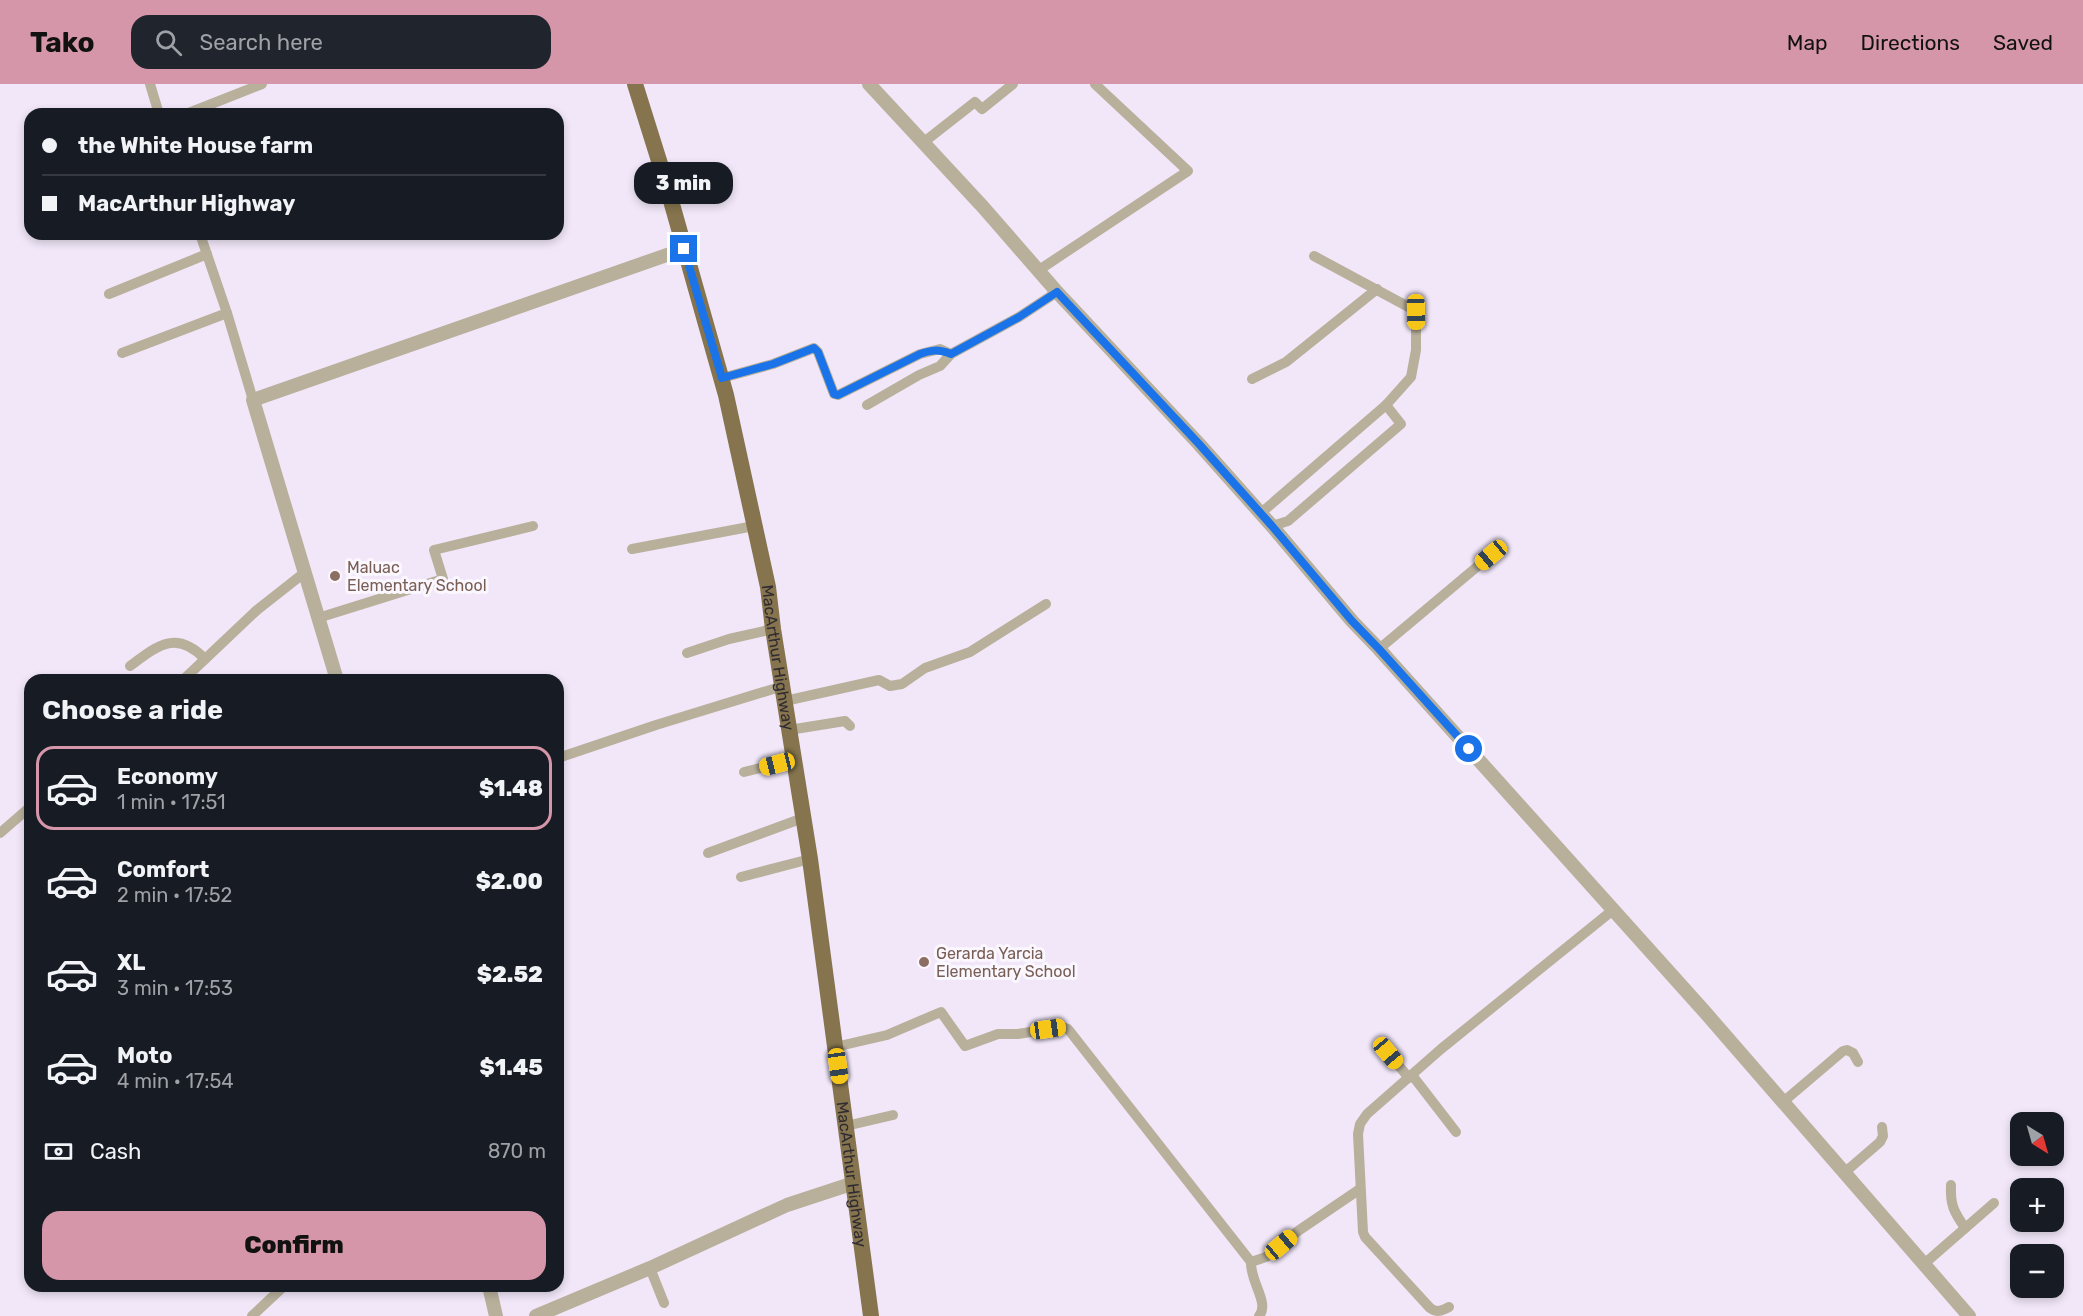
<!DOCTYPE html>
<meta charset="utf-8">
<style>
:root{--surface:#171b24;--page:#20242c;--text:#f1f3f6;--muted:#9ea1a6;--line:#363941;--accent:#d696a9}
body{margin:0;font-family:Rubik,sans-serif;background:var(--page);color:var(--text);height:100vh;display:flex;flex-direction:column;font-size:22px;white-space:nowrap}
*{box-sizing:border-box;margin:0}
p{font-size:20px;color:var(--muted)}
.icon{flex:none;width:33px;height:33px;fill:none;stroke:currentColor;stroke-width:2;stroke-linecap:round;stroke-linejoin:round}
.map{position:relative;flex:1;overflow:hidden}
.drawer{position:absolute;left:24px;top:590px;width:540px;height:618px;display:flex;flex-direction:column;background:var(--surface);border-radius:18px;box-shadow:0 3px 9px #0003}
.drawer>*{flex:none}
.guide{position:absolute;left:24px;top:24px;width:540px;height:132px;border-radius:18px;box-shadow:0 3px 9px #0003;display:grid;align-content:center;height:132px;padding:0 18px;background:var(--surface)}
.needle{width:39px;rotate:143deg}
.buttons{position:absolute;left:2010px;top:1028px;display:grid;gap:12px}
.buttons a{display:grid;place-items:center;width:54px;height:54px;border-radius:12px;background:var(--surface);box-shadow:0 3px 9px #0003;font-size:30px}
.end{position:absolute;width:27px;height:27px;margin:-14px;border:8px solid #1a73e8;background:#fff;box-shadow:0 0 0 3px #fff}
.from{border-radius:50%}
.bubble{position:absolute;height:42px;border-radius:18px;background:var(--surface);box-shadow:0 3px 9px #0003;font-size:20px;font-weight:800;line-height:42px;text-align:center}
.car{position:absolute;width:18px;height:36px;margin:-18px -9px;border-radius:8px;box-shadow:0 0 4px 2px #0007;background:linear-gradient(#f5c518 24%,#345 0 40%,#f5c518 0 76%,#345 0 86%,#f5c518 0)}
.guide b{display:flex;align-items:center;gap:21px;height:57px;font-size:22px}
.guide b+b{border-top:2px solid var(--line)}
.guide i{width:15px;height:15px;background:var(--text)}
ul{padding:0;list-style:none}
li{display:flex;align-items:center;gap:18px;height:84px;margin:0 12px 9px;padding:0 6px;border:3px solid transparent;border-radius:18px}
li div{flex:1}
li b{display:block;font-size:22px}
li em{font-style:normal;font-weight:800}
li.current{border-color:var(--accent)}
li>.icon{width:54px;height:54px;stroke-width:1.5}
h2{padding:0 18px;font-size:27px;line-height:72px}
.pay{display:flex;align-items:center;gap:15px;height:66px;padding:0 18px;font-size:22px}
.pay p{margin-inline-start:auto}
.primary-button{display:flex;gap:12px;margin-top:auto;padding:12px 18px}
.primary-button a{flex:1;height:69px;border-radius:18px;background:var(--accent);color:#111;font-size:24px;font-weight:800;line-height:69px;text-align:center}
header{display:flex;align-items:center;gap:36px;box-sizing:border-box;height:84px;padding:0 30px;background:var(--accent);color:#111}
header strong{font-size:28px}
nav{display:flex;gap:33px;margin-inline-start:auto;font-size:21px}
.search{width:420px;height:54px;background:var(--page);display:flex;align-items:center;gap:15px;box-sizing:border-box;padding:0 21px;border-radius:18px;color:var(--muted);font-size:22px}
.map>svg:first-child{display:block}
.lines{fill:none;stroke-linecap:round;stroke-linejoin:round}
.minor{stroke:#b9b09c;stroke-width:10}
.tertiary{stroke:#b9b09c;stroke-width:14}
.trunk{stroke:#85744d;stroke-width:16}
.route{stroke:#1a73e8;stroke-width:8}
.education-dot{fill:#8d6e63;stroke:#fbf7ff;stroke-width:2}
.labels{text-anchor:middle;stroke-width:6;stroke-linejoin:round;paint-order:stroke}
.education-label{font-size:16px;fill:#785e54;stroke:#fbf7ff;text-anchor:start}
.street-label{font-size:16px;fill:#2f2b32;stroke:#fbf7ff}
</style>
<header>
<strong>Tako</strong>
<div class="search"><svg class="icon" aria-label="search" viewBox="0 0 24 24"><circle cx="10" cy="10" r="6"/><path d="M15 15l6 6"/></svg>Search here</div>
<nav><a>Map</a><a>Directions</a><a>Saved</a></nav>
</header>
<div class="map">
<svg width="2083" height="1232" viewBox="0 0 2083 1232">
<rect width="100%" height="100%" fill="#f1e7f9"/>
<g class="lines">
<g class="minor">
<polyline points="150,0 159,30"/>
<polyline points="186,30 262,0"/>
<polyline points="924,58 975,18 982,25 1013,0"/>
<polyline points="200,150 227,229 253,316"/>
<polyline points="1039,186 1188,87 1095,0"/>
<polyline points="109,210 207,170"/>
<polyline points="122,269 227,229"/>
<polyline points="722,294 773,280 814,264 818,268 834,310 838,311 920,270 940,265 951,270"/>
<polyline points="1252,295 1286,278 1377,205"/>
<polyline points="867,321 919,291 940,282 951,270 1019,233 1057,208"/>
<polyline points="1261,429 1386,321 1411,293 1416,266 1416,227 1314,172"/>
<polyline points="1272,442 1288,437 1401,340 1386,321"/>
<polyline points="632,465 754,442"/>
<polyline points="318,534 443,495 434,466 533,442"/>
<polyline points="1379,565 1491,471"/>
<polyline points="687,569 729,555 773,545"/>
<path d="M 130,582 C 157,562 176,545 205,575"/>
<polyline points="183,596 257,526 304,489"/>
<polyline points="785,617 879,596 890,602 902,600 925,584 970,568 1046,520"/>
<polyline points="789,646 845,637 850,642"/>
<polyline points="558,674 656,641 783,602"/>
<polyline points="744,688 794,676"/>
<polyline points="0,749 30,723"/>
<polyline points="708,769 803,734"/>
<polyline points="741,793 810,775"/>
<polyline points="835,963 887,951 941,928 965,962 998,950 1018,950 1062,943 1068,945 1251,1178 1266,1173 1298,1147 1360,1105"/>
<polyline points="1388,969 1409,994"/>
<polyline points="1412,991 1456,1048"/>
<polyline points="1783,1018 1843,967 1847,966 1853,969 1858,978"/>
<polyline points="846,1042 893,1031"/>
<polyline points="1844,1089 1880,1058 1883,1052 1882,1043"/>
<path d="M 1951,1101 C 1950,1121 1954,1128 1965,1144"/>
<path d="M 1251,1178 C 1250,1198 1270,1219 1259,1232"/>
<polyline points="1924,1180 1994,1119"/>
<polyline points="650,1184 664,1219"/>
<path d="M 1449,1223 C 1441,1227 1437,1229 1430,1224 L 1365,1153 L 1363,1148 L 1358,1050 L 1360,1040 L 1367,1030 L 1441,965 L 1613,826"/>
<polyline points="252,1232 284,1202"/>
</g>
<g class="tertiary">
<polyline points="869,0 983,123 1057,208 1199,360 1272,442 1352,537 1379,565 1704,927 1969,1232"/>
<polyline points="337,596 253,316 684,165"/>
<polyline points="489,1202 496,1232"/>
<polyline points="536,1232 650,1184 787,1121 854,1099"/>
</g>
<path class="trunk" id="s1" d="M 635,0 L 666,99 L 726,311 L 768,503 L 773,545 L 810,775 L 871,1232"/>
</g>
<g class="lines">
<path class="route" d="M 684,165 L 722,294 L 773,280 L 814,264 L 818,268 L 834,310 L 838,311 L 920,270 C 932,266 938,265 951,270 L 1019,233 L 1057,208 L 1199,360 L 1272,442 L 1352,537 L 1379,565 L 1469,665"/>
</g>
<g class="education-dot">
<circle cx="335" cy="492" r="6"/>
<circle cx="924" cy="878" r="6"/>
</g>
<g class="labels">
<g class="education-label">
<text x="347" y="489">Maluac<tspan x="347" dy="18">Elementary School</tspan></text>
<text x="936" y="875">Gerarda Yarcia<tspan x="936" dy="18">Elementary School</tspan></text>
</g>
<g class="street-label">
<text dy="6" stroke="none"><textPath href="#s1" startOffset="592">MacArthur Highway</textPath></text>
<text dy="6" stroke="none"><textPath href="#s1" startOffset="1114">MacArthur Highway</textPath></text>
</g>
</g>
</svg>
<div class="buttons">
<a><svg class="needle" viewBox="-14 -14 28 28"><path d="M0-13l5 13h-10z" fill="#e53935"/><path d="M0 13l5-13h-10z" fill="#9ea1a6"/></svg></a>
<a>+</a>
<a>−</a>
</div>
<i class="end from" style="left:1469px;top:665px"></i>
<i class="end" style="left:684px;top:165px"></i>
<div class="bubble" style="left:634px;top:78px;width:99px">3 min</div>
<i class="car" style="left:1416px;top:228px;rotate:179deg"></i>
<i class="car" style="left:1491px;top:471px;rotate:230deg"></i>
<i class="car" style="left:777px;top:680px;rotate:256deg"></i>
<i class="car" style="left:1048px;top:945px;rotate:82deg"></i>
<i class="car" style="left:1388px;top:969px;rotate:140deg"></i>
<i class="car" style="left:838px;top:982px;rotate:172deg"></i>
<i class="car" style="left:1281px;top:1161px;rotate:50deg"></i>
<div class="guide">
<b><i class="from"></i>the White House farm</b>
<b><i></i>MacArthur Highway</b>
</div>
<section class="drawer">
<h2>Choose a ride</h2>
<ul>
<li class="current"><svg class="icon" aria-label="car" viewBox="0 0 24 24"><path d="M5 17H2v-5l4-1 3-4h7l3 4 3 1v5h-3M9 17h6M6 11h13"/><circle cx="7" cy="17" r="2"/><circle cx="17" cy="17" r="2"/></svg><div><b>Economy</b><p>1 min · 17:51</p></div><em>$1.48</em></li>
<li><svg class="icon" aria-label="car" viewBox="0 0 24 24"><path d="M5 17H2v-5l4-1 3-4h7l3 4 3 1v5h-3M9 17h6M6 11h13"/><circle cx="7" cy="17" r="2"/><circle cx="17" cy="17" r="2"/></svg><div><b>Comfort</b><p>2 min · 17:52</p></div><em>$2.00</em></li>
<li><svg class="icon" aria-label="car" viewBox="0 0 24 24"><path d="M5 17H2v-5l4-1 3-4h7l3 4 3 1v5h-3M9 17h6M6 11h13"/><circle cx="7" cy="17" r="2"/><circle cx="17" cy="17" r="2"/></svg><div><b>XL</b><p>3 min · 17:53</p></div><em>$2.52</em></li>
<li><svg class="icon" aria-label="car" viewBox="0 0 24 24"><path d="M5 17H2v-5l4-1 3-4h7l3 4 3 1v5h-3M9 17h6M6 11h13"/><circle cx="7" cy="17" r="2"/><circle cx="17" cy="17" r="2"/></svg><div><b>Moto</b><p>4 min · 17:54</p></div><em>$1.45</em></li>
</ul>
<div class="pay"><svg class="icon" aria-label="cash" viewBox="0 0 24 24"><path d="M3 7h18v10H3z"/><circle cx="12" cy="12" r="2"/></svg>Cash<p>870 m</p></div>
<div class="primary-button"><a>Confirm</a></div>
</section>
</div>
